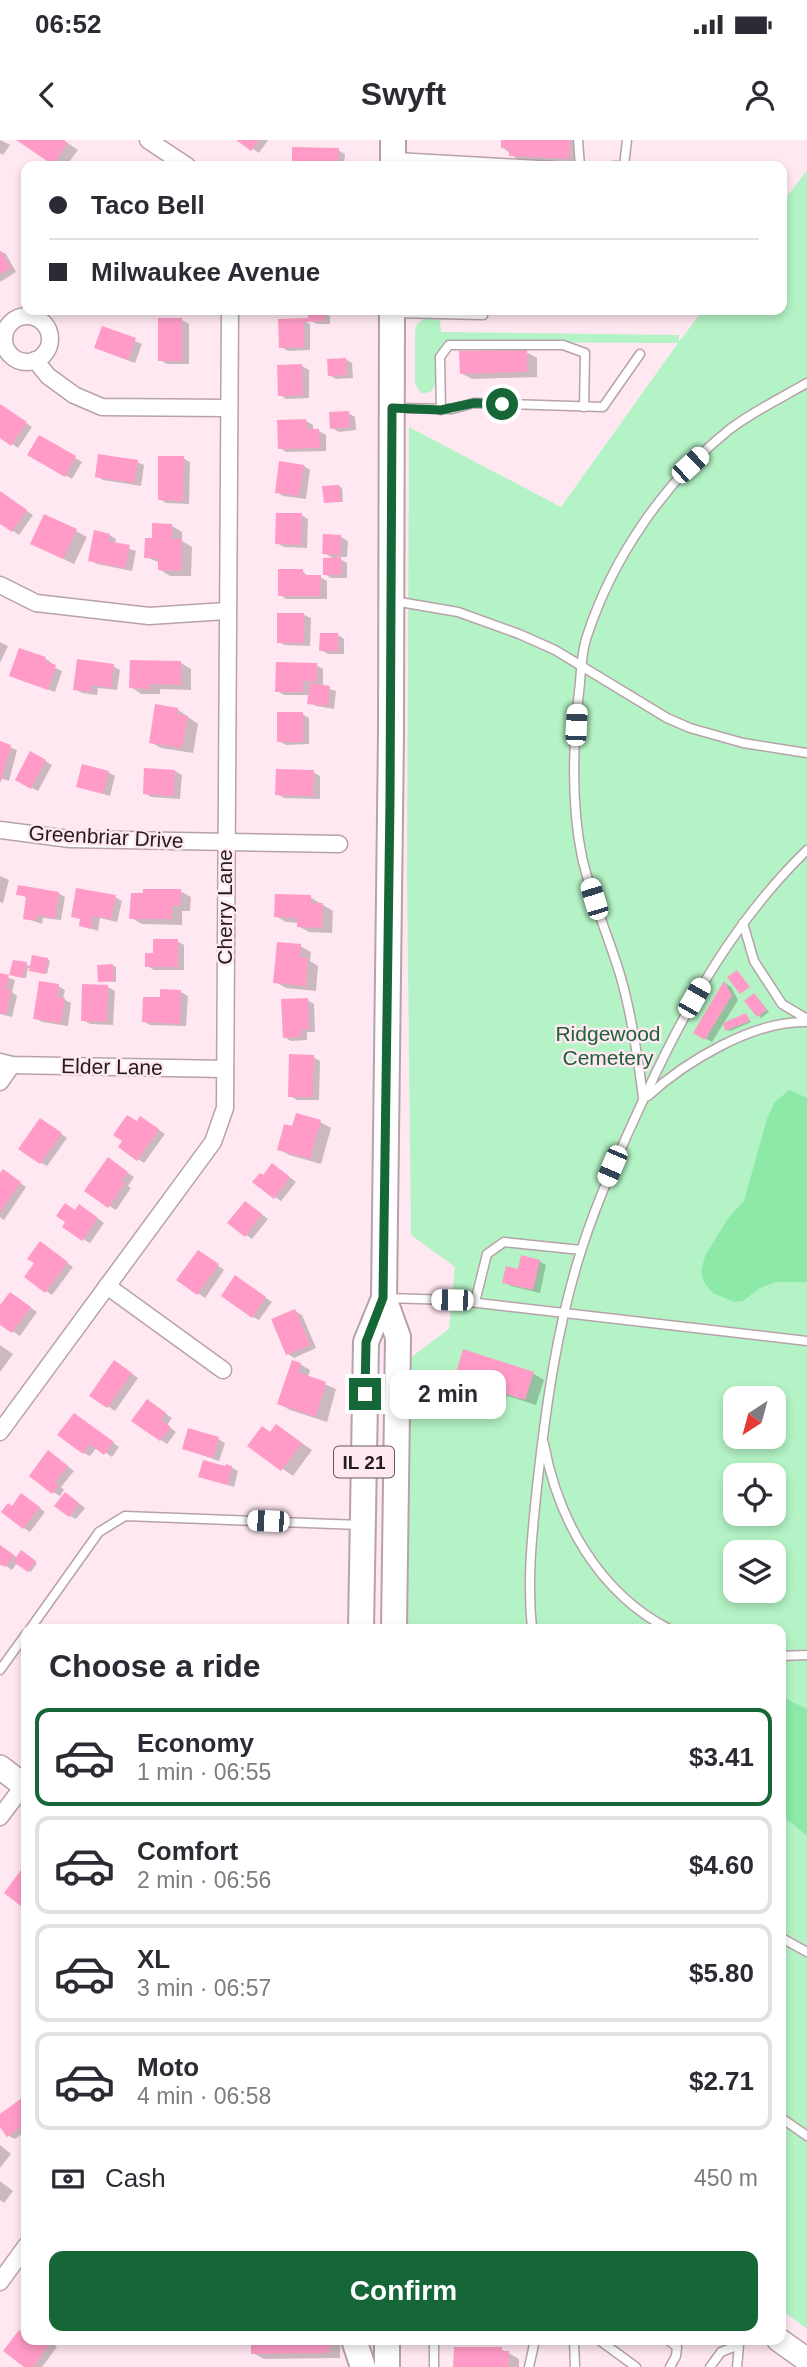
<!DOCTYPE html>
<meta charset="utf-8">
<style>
:root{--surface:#fff;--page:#f2f2f3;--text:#2b2b33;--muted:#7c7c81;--line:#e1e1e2;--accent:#156737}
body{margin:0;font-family:Arial,sans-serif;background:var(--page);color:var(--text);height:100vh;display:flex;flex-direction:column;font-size:26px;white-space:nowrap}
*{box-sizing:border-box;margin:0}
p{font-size:23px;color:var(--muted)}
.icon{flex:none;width:38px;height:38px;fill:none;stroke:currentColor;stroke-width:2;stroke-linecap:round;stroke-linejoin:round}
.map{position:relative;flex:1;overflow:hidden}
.sheet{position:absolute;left:21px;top:1484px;width:765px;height:721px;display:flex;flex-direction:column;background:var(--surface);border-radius:14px;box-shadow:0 4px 10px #0003}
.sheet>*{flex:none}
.banner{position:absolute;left:21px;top:21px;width:766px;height:154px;border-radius:14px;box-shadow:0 4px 10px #0003;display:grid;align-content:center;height:154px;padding:0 28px;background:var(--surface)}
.needle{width:46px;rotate:216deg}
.buttons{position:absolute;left:723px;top:1246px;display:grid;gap:14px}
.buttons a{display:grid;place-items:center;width:63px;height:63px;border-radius:14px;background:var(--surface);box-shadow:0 4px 10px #0003;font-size:35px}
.end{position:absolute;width:32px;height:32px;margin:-16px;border:9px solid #156737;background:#fff;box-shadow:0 0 0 4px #fff}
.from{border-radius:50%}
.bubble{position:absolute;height:49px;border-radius:14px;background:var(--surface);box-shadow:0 4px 10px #0003;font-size:23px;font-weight:700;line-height:49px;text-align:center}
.car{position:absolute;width:21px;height:42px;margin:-21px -10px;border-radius:9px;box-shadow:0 0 5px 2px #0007;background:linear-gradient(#fff 24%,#345 0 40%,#fff 0 76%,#345 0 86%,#fff 0)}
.banner b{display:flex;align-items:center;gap:24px;height:66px;font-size:26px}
.banner b+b{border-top:2px solid var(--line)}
.banner i{width:18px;height:18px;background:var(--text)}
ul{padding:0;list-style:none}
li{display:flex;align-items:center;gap:21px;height:98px;margin:0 14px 10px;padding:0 14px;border:4px solid var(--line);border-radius:14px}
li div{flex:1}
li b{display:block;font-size:26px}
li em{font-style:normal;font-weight:700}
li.active{border-color:var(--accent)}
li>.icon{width:63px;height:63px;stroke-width:1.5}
h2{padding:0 28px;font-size:32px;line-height:84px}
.pay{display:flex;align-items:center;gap:18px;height:77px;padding:0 28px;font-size:26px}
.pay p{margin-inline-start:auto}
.action{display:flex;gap:14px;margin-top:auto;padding:14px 28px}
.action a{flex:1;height:80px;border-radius:14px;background:var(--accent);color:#fff;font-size:28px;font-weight:700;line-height:80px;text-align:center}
.status{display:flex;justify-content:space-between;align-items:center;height:49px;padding:0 35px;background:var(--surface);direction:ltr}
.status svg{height:19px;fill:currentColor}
header{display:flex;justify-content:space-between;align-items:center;height:91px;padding:0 28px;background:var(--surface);font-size:32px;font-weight:700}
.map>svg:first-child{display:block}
.green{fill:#b4f3c5;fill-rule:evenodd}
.water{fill:#8ce9a7}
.shadow{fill:#0003}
.building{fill:#ff9bc6}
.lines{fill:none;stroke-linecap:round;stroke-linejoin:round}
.lane-casing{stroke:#b7a2aa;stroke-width:11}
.street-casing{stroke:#b7a2aa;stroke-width:19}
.secondary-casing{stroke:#b7a2aa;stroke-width:26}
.primary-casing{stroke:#b7a2aa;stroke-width:28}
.lane{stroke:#fff;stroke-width:8}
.street{stroke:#fff;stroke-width:16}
.secondary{stroke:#fff;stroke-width:23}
.primary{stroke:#fff;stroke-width:24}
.route{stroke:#156737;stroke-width:9}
.labels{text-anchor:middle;stroke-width:5;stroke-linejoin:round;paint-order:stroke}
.shield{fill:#ffe8f1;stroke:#66595e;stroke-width:2}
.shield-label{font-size:19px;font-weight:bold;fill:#241c1f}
.street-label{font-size:21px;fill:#241c1f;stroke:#ffe8f1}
.park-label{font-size:21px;fill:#1f6138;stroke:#ffe8f1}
</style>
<div class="status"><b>06:52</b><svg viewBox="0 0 49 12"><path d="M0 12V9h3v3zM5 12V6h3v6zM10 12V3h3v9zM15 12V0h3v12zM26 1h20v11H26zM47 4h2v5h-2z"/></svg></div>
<header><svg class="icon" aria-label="back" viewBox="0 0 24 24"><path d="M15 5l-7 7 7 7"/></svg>Swyft<svg class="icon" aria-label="person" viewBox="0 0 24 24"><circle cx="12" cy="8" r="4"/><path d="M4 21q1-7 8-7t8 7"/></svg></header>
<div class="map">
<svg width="807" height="2227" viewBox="0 0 807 2227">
<rect width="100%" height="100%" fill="#ffe8f1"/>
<path class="green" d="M 807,30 L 807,2189 L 780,2169 L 780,1489 L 408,1489 L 410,1218 L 449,1189 L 455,1127 L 411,1095 L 407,731 L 409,287 L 561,367 L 678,203 L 451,202 C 419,216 451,255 421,253 L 415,244 L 415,191 C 417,179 430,174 440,181 L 441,192 L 679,195 L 679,202 L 703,170 L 782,170 L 782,63 ZM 735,1258 L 774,1258 L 774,1297 L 735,1297 ZM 735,1335 L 774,1335 L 774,1374 L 735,1374 ZM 735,1412 L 774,1412 L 774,1451 L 735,1451 Z"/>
<g class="water">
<polygon points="789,950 807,958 807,1142 776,1142 760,1148 743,1161 734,1162 713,1153 705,1144 701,1132 705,1116 729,1077 744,1061 767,979 774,963"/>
<polygon points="780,1556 807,1569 807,1696 781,1674"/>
</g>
<g class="shadow">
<polygon points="0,0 10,5 3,15 0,13"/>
<polygon points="20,0 63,0 78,10 66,26 59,26"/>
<polygon points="239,0 268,0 259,13"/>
<polygon points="503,0 580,0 579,24 521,22 502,7"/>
<polygon points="294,9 338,10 345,14 344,26 293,26"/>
<polygon points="0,111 6,114 16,132 0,142"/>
<polygon points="323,172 330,176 330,184 317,184 310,181"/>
<polygon points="182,180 189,184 189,224 167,224 160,220"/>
<polygon points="303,180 310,184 310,210 288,211 281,207"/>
<polygon points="103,188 142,204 135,223 103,211"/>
<polygon points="526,212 537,218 537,237 472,239 461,233"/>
<polygon points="345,219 352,223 353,238 336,239 329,235"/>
<polygon points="302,226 309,230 309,258 286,259 280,255"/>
<polygon points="0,265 32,287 18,308 0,296"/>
<polygon points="348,273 355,277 356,290 339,292 332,288"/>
<polygon points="306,281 313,285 313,291 319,291 326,295 326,311 286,312 280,308"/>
<polygon points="39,297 82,322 72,339 29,315"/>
<polygon points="183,318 190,322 189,364 166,363 160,359"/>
<polygon points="137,322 144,325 141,346 103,340 96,336"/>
<polygon points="304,326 310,330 306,359 283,356 277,352"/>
<polygon points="339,346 342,348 343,362 325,362"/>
<polygon points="0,353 33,375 19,395 0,382"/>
<polygon points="301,375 308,379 307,408 284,407 277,403"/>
<polygon points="172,386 182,392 182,401 192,407 191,436 170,436 159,429 160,423 146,417 153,400"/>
<polygon points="76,391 87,397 74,424 43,409"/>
<polygon points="109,395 116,399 115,404 136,411 132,431 97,424 90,420"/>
<polygon points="341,397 348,401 347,417 336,417 347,423 347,438 331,438 325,434 335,419 324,413"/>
<polygon points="302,431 309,437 320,437 327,441 327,459 286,459 280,455"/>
<polygon points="304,475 311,478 310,506 285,505 278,502"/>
<polygon points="338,495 344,499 344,514 328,514 321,510"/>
<polygon points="0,502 8,506 0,523"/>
<polygon points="20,510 46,519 52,523 51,526 62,531 55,552 18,539"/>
<polygon points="181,523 191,529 191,550 160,549 160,554 141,554 131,547"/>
<polygon points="316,525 323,529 323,547 336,551 334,569 316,566 309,563 310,555 284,555 277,551"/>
<polygon points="113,526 120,530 117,550 98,548 97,555 82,553 75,549"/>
<polygon points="177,569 198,584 193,613 161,608 151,602"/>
<polygon points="302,574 309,578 309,604 286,605 279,601"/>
<polygon points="0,603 17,610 9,641 0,638"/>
<polygon points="31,613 52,625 38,651 17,640"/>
<polygon points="175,631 182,635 180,659 151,657 145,653"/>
<polygon points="108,632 115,636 110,656 78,646"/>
<polygon points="313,632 320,636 320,659 284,658 277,654"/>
<polygon points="0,736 9,740 3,763 0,762"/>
<polygon points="180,751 191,757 190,771 182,771 182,785 142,784 131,778"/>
<polygon points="58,753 65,757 61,780 43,778 42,784 25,778 28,758 18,754"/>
<polygon points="115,757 122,761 117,782 100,778 98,791 81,785 82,780 73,776"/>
<polygon points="310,757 333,771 332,793 309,792 298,786 298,783 286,782 276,776"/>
<polygon points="177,801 184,805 184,830 154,830 147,826 155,815"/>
<polygon points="300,806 311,812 310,821 318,826 316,851 286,848 275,842"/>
<polygon points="47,819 50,821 47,834 28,828 26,838 14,836 26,824 31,827"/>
<polygon points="113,826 116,827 116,842 100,841"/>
<polygon points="0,835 15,840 12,852 17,856 12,877 0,874"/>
<polygon points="725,843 731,847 738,860 712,902 695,893"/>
<polygon points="58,846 65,850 63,859 71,863 68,886 42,882 35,878"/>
<polygon points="84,846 108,847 115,851 113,885 90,884 83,880"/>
<polygon points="181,852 188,856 186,886 150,885 143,881 161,859"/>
<polygon points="757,857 769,872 761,878 747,861"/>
<polygon points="307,860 314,864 315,892 307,892 307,900 291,901 284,897"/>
<polygon points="746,875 751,882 730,891 727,890"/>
<polygon points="313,917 320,921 319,960 297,960 290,956"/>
<polygon points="147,982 165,994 144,1023 138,1019 125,1000 137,983"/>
<polygon points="320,982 331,988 321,1024 289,1015 279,1009 293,988"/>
<polygon points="47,984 67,998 47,1026 41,1023"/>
<polygon points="115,1024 134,1037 128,1046 131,1048 116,1070 109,1066"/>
<polygon points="279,1029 296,1042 281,1061 275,1057"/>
<polygon points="0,1036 10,1036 26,1047 4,1080 0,1077"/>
<polygon points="252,1067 268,1079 252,1099 246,1095"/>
<polygon points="86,1070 104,1083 90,1103 83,1099 76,1072"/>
<polygon points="47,1108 73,1127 52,1155 46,1151 36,1123"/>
<polygon points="205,1116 224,1130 205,1158 179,1140"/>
<polygon points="539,1121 546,1125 540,1153 511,1146 504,1142 519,1131"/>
<polygon points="242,1141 272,1162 259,1180 253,1177"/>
<polygon points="17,1158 37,1172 20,1196 0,1183 0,1168"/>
<polygon points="295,1171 302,1175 316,1208 294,1218 288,1214"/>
<polygon points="0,1205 13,1214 0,1232"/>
<polygon points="464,1212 534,1234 544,1240 536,1265 507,1256 505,1262 485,1256 475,1250 475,1247 456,1238"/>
<polygon points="300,1224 310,1230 308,1237 336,1249 327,1282 290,1270 279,1264"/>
<polygon points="121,1226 138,1238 115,1271 91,1255"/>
<polygon points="154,1265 172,1278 167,1285 176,1292 167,1304 161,1300"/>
<polygon points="81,1279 119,1307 112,1317 97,1307 90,1316 84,1313"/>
<polygon points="277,1286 312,1310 293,1336 250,1306 271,1294"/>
<polygon points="218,1299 225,1303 219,1321 184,1309"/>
<polygon points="55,1316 74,1331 61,1347 64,1350 60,1356 53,1352"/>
<polygon points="231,1327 238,1331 234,1347 200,1336"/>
<polygon points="72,1358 85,1368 76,1379 70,1376"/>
<polygon points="28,1359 45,1372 30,1392 24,1388 13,1367"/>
<polygon points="0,1406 18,1418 22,1413 37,1423 31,1432 17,1423 12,1430 2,1423 0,1426"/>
<polygon points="26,1957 26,1991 15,1999 9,1996 0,1984 0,1976"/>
<polygon points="0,2005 11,2014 0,2028"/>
<polygon points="0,2041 13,2051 4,2063 0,2060"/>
<polygon points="26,2194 26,2200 48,2200 57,2207 42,2227 27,2227 25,2196"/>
<polygon points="253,2200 340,2200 340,2218 264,2219 253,2213"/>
<polygon points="501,2209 519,2219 519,2227 455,2227"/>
</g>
<g class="building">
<polygon points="16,0 64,0 68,3 53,25"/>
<polygon points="236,0 259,0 251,11"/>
<polygon points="501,0 570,0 569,19 509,16 509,9 501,8"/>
<polygon points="292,7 339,8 338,26 292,26"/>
<polygon points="0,110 11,128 0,134"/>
<polygon points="308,170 324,170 324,181 304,182 304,207 279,208 278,179 308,178"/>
<rect x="158" y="178" width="24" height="43"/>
<polygon points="102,186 136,198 128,220 94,208"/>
<polygon points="527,210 527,232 460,234 459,211"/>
<polygon points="346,218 347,235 328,236 327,219"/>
<polygon points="302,224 303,255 278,256 277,225"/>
<polygon points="0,264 27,282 11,306 0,298"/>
<polygon points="349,271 350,287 330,289 329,272"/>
<polygon points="306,279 307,289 319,289 320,308 278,309 277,280"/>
<polygon points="39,295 76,316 65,337 27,315"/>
<polygon points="98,314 138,320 134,343 95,337"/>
<polygon points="158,316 184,316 183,361 158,360"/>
<polygon points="279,321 304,325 299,356 275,353"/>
<polygon points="339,345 341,362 324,363 322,346"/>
<polygon points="0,351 27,370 12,392 0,384"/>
<polygon points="276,373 302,373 301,405 275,404"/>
<polygon points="44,374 77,389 63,419 30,404"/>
<polygon points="152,383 172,384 172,399 182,399 181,431 158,430 158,418 144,418 145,398 152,398"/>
<polygon points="94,390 110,394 108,401 130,405 125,428 88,421"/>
<polygon points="323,394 341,395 340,415 322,414"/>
<polygon points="341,417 341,435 323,435 323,418"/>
<polygon points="278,429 303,429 303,435 321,435 320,456 278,456"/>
<rect x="277" y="473" width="27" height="30"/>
<polygon points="320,493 338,493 338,511 319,511"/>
<polygon points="19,508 46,517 45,521 56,525 48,550 9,536"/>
<polygon points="77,519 114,524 111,548 92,545 91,552 73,550"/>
<polygon points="130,520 181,521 181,545 150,544 150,549 129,548"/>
<polygon points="276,522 317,523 317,541 303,541 303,552 275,552"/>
<polygon points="310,543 330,546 328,566 307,564"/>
<polygon points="155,564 178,568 177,574 188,576 182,608 149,603"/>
<rect x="277" y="572" width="26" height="30"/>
<polygon points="0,601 11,605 1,642 0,642"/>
<polygon points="30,611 46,620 31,649 15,640"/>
<polygon points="82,624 109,631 103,654 76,647"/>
<polygon points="144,628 175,630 174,656 143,654"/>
<polygon points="276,629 314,630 313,656 275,655"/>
<polygon points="18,745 59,752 55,778 37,775 36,781 23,779 26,756 16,755"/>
<polygon points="76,748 116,755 111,779 93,776 91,789 79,786 80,779 71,777"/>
<polygon points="143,749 181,749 180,766 172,766 172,779 129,779 131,753 143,753"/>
<polygon points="275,754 311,755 311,763 323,763 322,788 297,787 297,778 274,777"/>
<polygon points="153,799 178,799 178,827 145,827 145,813 153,813"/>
<polygon points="277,802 301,804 300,817 308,818 306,846 273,843"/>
<polygon points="32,815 48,818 45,834 29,831"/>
<polygon points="13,820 27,822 23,838 9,835"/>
<polygon points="113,824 114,841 98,842 97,825"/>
<polygon points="737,830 750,847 740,854 727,837"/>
<polygon points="0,833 9,835 6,849 11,850 6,874 0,873"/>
<polygon points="39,841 59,844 57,857 65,858 61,883 33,879"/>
<polygon points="724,841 732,855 705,900 693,893"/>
<polygon points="82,844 108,845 107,882 81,881"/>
<polygon points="160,849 181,850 180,884 142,882 143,857 160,857"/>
<polygon points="754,853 767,870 757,877 744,861"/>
<polygon points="308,858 309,889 301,889 301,897 283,898 281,859"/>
<polygon points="746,873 750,881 725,891 723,883"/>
<polygon points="289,914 314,915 313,957 288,957"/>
<polygon points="296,973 321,980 310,1019 277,1010 284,984 292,986"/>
<polygon points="127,975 137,981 140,976 159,989 137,1021 118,1007 122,1001 113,995"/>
<polygon points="40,978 62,993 40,1024 18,1009"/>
<polygon points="108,1017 128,1032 122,1041 125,1043 108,1068 84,1051"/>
<polygon points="272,1023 290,1037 274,1059 252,1042 260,1033 263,1035"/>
<polygon points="3,1029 21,1042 0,1072 0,1033"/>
<polygon points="245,1061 262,1074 245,1097 227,1083"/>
<polygon points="65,1063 75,1070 79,1064 98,1078 82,1101 62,1087 65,1082 56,1076"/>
<polygon points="40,1101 68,1122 45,1153 24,1137 34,1123 27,1119"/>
<polygon points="198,1110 219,1124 197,1155 176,1140"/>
<polygon points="521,1115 540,1120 533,1150 502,1143 506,1126 518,1129"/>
<polygon points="235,1135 266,1157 252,1178 221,1156"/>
<polygon points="10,1152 31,1167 12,1193 0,1185 0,1165"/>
<polygon points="295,1169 310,1205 286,1215 271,1179"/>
<polygon points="463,1209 534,1232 525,1260 496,1251 494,1258 472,1251 474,1245 454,1239"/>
<polygon points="114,1220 132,1233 107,1268 89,1256"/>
<polygon points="292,1220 301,1223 298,1232 326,1242 316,1277 277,1264"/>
<polygon points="147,1259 166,1273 161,1280 171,1287 160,1301 131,1281"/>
<polygon points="74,1273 114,1302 104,1315 90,1304 83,1314 57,1295"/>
<polygon points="276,1284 302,1303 281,1331 247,1306 262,1286 270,1292"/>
<polygon points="188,1288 219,1297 213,1318 182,1309"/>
<polygon points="48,1310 68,1326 55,1342 59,1345 52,1354 29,1336"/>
<polygon points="203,1320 225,1326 226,1324 232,1326 227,1345 198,1337"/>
<polygon points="65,1352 79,1363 69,1377 54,1366"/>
<polygon points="21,1353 40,1367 23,1389 1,1372 8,1363 12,1366"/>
<polygon points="0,1405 14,1415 5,1427 0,1424"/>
<polygon points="21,1410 36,1421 28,1432 13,1422"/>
<polygon points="26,1723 26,1770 4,1753"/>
<polygon points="26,1955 26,1983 7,1997 0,1987 0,1974"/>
<polygon points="19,2190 24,2194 26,2192 26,2200 49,2200 51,2202 33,2227 24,2227 3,2211"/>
<polygon points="251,2200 330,2200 330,2213 251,2214"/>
<polygon points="454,2207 502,2207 502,2211 509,2211 508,2227 453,2227"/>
</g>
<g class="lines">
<g class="lane-casing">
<g id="lane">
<polyline points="578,0 580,26"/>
<polyline points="396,17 555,26"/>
<polyline points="613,26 624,26 627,0"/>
<polyline points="395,173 483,175 484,170"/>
<polyline points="395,268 452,269 474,263 603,267 640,214"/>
<polyline points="441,270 440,217 449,205 563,205 585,213 584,267"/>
<polyline points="394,461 458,472 519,494 555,510 667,578 690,588 743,603 807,613"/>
<polyline points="743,783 754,821 782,864 807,879"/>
<path d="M 648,956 C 685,922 754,880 807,882"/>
<path d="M 643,957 C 638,918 632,876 621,838 C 609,797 591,758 582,717 C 570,660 573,600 580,543 C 581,528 582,510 587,496 C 613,417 665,341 730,289 C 754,271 781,258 807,243"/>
<polyline points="386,1158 452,1160 807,1201"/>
<polyline points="475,1162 487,1114 504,1102 581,1110"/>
<path d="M 544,1304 C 558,1380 599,1453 669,1489"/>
<polyline points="30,1489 99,1392 125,1376 360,1385"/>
<path d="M 532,1489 C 527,1441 532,1395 537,1347 C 546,1266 557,1185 582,1108 C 599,1055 622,1006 645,956 C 687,865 735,780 807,710"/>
<polyline points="780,1516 807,1515"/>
<polyline points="0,1530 26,1494"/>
<polyline points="780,1797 807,1812"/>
<polyline points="780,1977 807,1996"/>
<polyline points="574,2200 575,2227"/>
<polyline points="599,2200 636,2227"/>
<polyline points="668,2200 677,2207 676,2216 670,2227"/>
<polyline points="434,2227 434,2200"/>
<polyline points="529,2227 535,2200"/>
<polyline points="710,2227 721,2212 739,2205 737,2227"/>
</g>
</g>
<g class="street-casing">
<g id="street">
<polyline points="148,0 187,26"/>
<circle cx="27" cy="199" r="23"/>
<polyline points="35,220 48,236 74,255 102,267 228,268"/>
<polyline points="0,445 36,463 149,476 226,471"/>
<polyline points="0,690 70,699 339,704"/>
<polyline points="0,922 12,925 224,929"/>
<polyline points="0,942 12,925"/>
<polyline points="107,1146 223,1230"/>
<polyline points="0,1292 213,1002 225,968 230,170"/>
<polyline points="0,1677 24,1645"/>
<polyline points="0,2142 26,2106"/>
</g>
</g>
<g class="secondary-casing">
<g id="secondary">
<polyline points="0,1627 26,1647"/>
<polyline points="779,2200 807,2220"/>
</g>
</g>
<g class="primary-casing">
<g id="primary">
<polyline points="393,0 393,26"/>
<polyline points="384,1158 398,1197 394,1489"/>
<polyline points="361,1489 366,1202 384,1158 391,594 392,170"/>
<polyline points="354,2200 363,2227"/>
<polyline points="387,2227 387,2200"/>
</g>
</g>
<use href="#lane" class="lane"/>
<use href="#street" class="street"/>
<use href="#secondary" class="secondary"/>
<use href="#primary" class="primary"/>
</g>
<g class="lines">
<polyline class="route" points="365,1254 366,1202 383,1158 390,661 392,268 441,270 474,263 502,264"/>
</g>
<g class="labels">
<rect class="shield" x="334" y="1306.5" width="60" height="31" rx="5"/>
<g class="shield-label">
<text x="364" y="1329">IL 21</text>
</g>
<g class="street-label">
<text transform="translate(106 697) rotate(3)" y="7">Greenbriar Drive</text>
<text transform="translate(225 767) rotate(-90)" y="7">Cherry Lane</text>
<text transform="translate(112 927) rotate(1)" y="7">Elder Lane</text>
</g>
<g class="park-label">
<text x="608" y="901">Ridgewood<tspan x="608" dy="24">Cemetery</tspan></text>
</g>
</g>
</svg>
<div class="buttons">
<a><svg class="needle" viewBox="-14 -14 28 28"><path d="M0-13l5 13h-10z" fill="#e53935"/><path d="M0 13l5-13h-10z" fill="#7c7c81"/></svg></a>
<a><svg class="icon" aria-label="locate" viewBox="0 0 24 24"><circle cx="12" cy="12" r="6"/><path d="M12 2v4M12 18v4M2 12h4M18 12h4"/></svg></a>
<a><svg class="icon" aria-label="layers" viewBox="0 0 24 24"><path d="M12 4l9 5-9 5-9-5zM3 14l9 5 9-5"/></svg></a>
</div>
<i class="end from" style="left:502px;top:264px"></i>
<i class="end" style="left:365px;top:1254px"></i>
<div class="bubble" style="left:390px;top:1230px;width:116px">2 min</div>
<i class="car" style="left:690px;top:325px;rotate:47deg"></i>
<i class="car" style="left:576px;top:585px;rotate:3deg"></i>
<i class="car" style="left:594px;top:759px;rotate:343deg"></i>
<i class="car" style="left:694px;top:858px;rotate:30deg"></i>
<i class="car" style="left:612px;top:1026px;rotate:203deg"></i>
<i class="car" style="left:452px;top:1160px;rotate:271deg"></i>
<i class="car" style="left:268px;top:1381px;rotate:272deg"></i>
<div class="banner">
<b><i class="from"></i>Taco Bell</b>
<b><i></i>Milwaukee Avenue</b>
</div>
<section class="sheet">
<h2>Choose a ride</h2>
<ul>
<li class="active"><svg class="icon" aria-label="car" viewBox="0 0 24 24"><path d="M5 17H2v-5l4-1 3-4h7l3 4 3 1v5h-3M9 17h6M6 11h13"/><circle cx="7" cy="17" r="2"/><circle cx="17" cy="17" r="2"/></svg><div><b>Economy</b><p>1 min · 06:55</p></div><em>$3.41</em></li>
<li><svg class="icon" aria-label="car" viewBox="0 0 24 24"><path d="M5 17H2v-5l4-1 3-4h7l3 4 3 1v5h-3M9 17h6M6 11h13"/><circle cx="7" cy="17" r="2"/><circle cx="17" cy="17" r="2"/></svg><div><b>Comfort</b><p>2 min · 06:56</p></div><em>$4.60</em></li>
<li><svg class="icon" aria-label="car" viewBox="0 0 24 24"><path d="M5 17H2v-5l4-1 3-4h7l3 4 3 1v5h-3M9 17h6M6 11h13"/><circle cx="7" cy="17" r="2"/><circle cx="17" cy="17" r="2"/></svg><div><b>XL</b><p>3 min · 06:57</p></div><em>$5.80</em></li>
<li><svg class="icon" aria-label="car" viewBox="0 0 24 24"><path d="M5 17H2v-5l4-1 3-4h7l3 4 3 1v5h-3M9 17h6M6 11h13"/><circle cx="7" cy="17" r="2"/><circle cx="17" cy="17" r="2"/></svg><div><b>Moto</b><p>4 min · 06:58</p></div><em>$2.71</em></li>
</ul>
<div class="pay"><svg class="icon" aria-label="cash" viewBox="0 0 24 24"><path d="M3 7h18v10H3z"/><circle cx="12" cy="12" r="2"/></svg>Cash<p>450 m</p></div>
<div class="action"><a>Confirm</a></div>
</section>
</div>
